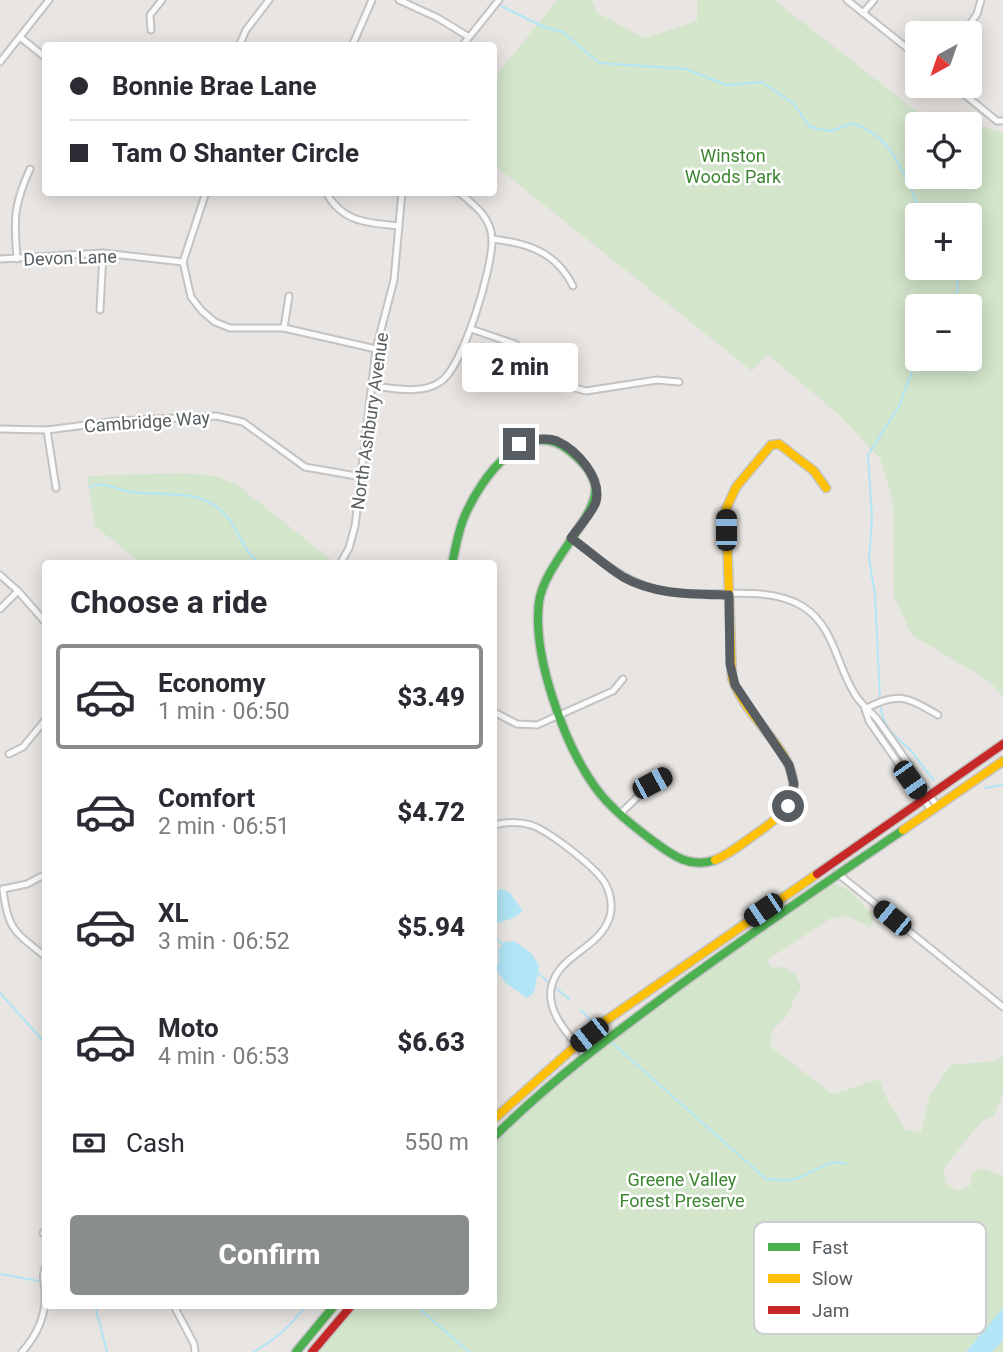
<!DOCTYPE html>
<meta charset="utf-8">
<style>
:root{--surface:#fff;--page:#f2f2f3;--text:#2b2b33;--muted:#7c7c81;--line:#e1e1e2;--accent:#8a8d8e}
body{margin:0;font-family:Roboto,sans-serif;background:var(--page);color:var(--text);height:100vh;display:flex;flex-direction:column;font-size:26px;white-space:nowrap}
*{box-sizing:border-box;margin:0}
p{font-size:23px;color:var(--muted)}
.icon{flex:none;width:38px;height:38px;fill:none;stroke:currentColor;stroke-width:2;stroke-linecap:round;stroke-linejoin:round}
.map{position:relative;flex:1;overflow:hidden}
.sheet{position:absolute;left:42px;top:560px;width:455px;height:749px;display:flex;flex-direction:column;background:var(--surface);border-radius:7px;box-shadow:0 4px 18px #0003}
.sheet>*{flex:none}
.top-card{position:absolute;left:42px;top:42px;width:455px;height:154px;border-radius:7px;box-shadow:0 4px 18px #0003;display:grid;align-content:center;height:154px;padding:0 28px;background:var(--surface)}
.needle{width:46px;rotate:220deg}
.buttons{position:absolute;left:905px;top:21px;display:grid;gap:14px}
.buttons a{display:grid;place-items:center;width:77px;height:77px;border-radius:7px;background:var(--surface);box-shadow:0 4px 18px #0003;font-size:35px}
.end{position:absolute;width:32px;height:32px;margin:-16px;border:9px solid #575d60;background:#fff;box-shadow:0 0 0 4px #fff}
.from{border-radius:50%}
.bubble{position:absolute;height:49px;border-radius:7px;background:var(--surface);box-shadow:0 4px 18px #0003;font-size:23px;font-weight:800;line-height:49px;text-align:center}
.car{position:absolute;width:21px;height:42px;margin:-21px -10px;border-radius:9px;box-shadow:0 0 5px 2px #0007;background:linear-gradient(#222 24%,#8ab4d8 0 40%,#222 0 76%,#8ab4d8 0 86%,#222 0)}
.top-card b{display:flex;align-items:center;gap:24px;height:66px;font-size:26px}
.top-card b+b{border-top:2px solid var(--line)}
.top-card i{width:18px;height:18px;background:var(--text)}
ul{padding:0;list-style:none}
li{display:flex;align-items:center;gap:21px;height:105px;margin:0 14px 10px;padding:0 14px;border:4px solid transparent;border-radius:7px}
li div{flex:1}
li b{display:block;font-size:26px}
li em{font-style:normal;font-weight:800}
li.selected{border-color:var(--accent)}
li>.icon{width:63px;height:63px;stroke-width:1.5}
h2{padding:0 28px;font-size:32px;line-height:84px}
.pay{display:flex;align-items:center;gap:18px;height:77px;padding:0 28px;font-size:26px}
.pay p{margin-inline-start:auto}
.action{display:flex;gap:14px;margin-top:auto;padding:14px 28px}
.action a{flex:1;height:80px;border-radius:7px;background:var(--accent);color:#fff;font-size:28px;font-weight:800;line-height:80px;text-align:center}
.map>svg:first-child{display:block}
.green{fill:#d3e5cb;fill-rule:evenodd}
.water{fill:#b2e5f6}
.lines{fill:none;stroke-linecap:round;stroke-linejoin:round}
.stream{stroke:#b2e5f6;stroke-width:2}
.street-casing{stroke:#c3c3c3;stroke-width:9}
.fast-casing{stroke:#c4c4c4;stroke-width:11}
.slow-casing{stroke:#c4c4c4;stroke-width:11}
.jam-casing{stroke:#c4c4c4;stroke-width:11}
.street{stroke:#fcfbfb;stroke-width:5}
.fast{stroke:#4caf50;stroke-width:8}
.slow{stroke:#ffc107;stroke-width:8}
.jam{stroke:#c62828;stroke-width:8}
.route{stroke:#575d60;stroke-width:9}
.labels{text-anchor:middle;stroke-width:5;stroke-linejoin:round;paint-order:stroke}
.park-label{font-size:18px;fill:#3c8631;stroke:#fff}
.street-label{font-size:18px;fill:#575d60;stroke:#fff}
.key{fill:#fff;stroke:#cdcecf;stroke-width:2}
.key-label{font-size:19px;fill:#575d60}
</style>
<div class="map">
<svg width="1003" height="1352" viewBox="0 0 1003 1352">
<rect width="100%" height="100%" fill="#e8e5e2"/>
<g class="green">
<path d="M 557,0 L 592,0 L 597,13 L 645,38 L 697,21 L 697,0 L 774,0 L 933,124 L 917,124 L 917,177 L 970,177 L 970,137 L 980,126 L 1003,133 L 1003,697 L 989,681 L 912,635 L 894,597 L 893,501 L 880,458 L 837,413 L 767,354 L 752,371 L 494,165 L 494,78 ZM 917,215 L 970,215 L 970,268 L 917,268 ZM 970,306 L 970,359 L 917,359 L 917,306 Z"/>
<polygon points="183,473 216,476 237,485 335,563 141,563 95,526 87,476"/>
<path d="M 833,884 C 849,886 865,905 874,919 L 870,927 L 848,916 L 831,918 L 766,961 L 772,968 L 783,967 L 796,975 L 801,987 C 795,995 792,1004 788,1013 C 781,1028 769,1023 771,1047 L 832,1094 C 849,1091 864,1082 880,1080 L 885,1095 L 905,1130 L 921,1132 L 930,1095 L 951,1065 L 995,1061 L 1003,1056 L 1003,1092 L 994,1116 L 981,1122 L 943,1169 L 946,1183 L 957,1191 L 970,1186 L 972,1173 L 981,1168 L 1003,1176 L 1003,1352 L 318,1352 L 357,1306 L 494,1306 L 494,1145 C 549,1084 615,1035 681,986 L 684,988 Z"/>
</g>
<g class="water">
<polygon points="501,889 509,892 523,911 514,918 494,924 494,892"/>
<polygon points="514,941 532,954 539,966 534,993 527,998 506,983 496,970 499,961 498,949 505,942"/>
<polygon points="1003,1308 1003,1340 992,1352 966,1352"/>
</g>
<g class="lines">
<g class="stream">
<path d="M 501,6 L 544,27 L 563,32 L 599,63 L 686,69 L 726,85 L 762,82 L 793,103 L 810,127 L 831,131 L 853,123 C 887,137 894,154 910,186 C 915,197 915,205 924,215"/>
<polyline points="951,306 958,289 956,268"/>
<path d="M 90,487 C 103,480 117,490 131,492 C 170,497 208,485 233,525 C 244,542 243,550 261,564"/>
<polyline points="267,564 279,564"/>
<polyline points="880,699 875,595 869,559 872,519 868,455 899,406 917,358"/>
<path d="M 881,707 C 883,727 894,735 908,748 C 918,757 924,770 934,780"/>
<polyline points="985,788 1003,785"/>
<polyline points="494,937 504,945"/>
<polyline points="538,973 547,981"/>
<polyline points="555,987 569,999"/>
<polyline points="0,993 46,1044"/>
<polyline points="581,1010 593,1023"/>
<path d="M 610,1041 L 766,1179 C 776,1180 785,1181 794,1179 C 812,1175 828,1157 846,1164"/>
<polyline points="0,1274 38,1281"/>
<polyline points="95,1306 107,1352"/>
<polyline points="416,1306 469,1352"/>
<path d="M 254,1352 C 274,1340 292,1326 305,1306"/>
</g>
<g class="street-casing">
<g id="street">
<polyline points="399,0 438,18 469,37"/>
<polyline points="847,0 917,56"/>
<polyline points="863,13 874,0"/>
<polyline points="151,30 150,15 162,0"/>
<polyline points="964,33 977,14 981,0"/>
<polyline points="20,37 46,58"/>
<polyline points="239,46 246,30 269,0"/>
<polyline points="352,46 372,0"/>
<polyline points="462,46 499,0"/>
<polyline points="0,62 49,0"/>
<polyline points="954,86 997,121 1003,121"/>
<polyline points="206,192 183,262 191,297 202,311 215,322 230,328 284,328 376,349"/>
<path d="M 326,192 C 342,223 369,223 399,226"/>
<path d="M 492,239 C 528,243 556,252 573,286"/>
<polyline points="0,259 103,253 183,262"/>
<path d="M 17,259 C 14,220 13,206 30,169"/>
<polyline points="100,310 103,253"/>
<polyline points="284,328 289,296"/>
<polyline points="471,329 515,344 571,387 586,391 657,380 679,382"/>
<path d="M 372,386 C 394,388 421,395 440,382 C 463,368 493,267 492,239 C 491,217 475,206 460,193 L 455,192"/>
<polyline points="0,429 47,430 117,421 216,416 243,422 305,467 362,477"/>
<polyline points="47,430 56,488"/>
<path d="M 571,538 C 596,557 620,578 651,588 C 699,603 760,581 802,606 C 835,626 836,666 856,696 C 862,705 870,711 877,719 C 898,747 917,777 937,806"/>
<polyline points="340,564 349,548 355,526 376,349 394,280 402,192"/>
<polyline points="0,575 18,591 46,623"/>
<polyline points="0,609 18,591"/>
<polyline points="865,709 869,721 931,810"/>
<path d="M 865,709 C 898,691 907,697 938,715"/>
<polyline points="494,712 517,724 537,725 613,691 623,679"/>
<polyline points="9,754 23,747 46,719"/>
<polyline points="620,814 652,783 667,775"/>
<path d="M 494,825 C 506,822 518,821 531,825 C 549,831 591,864 603,880 C 610,890 613,904 610,916 C 600,950 557,954 551,989 C 547,1014 570,1036 584,1054"/>
<polyline points="837,873 1003,1007"/>
<path d="M 3,889 C 8,931 15,932 46,957"/>
<polyline points="3,889 27,884 46,874"/>
<polyline points="43,1233 46,1230"/>
<polyline points="174,1306 194,1344 195,1352"/>
<path d="M 22,1352 C 36,1336 46,1316 45,1294 C 45,1282 41,1277 46,1266"/>
</g>
</g>
<g class="fast-casing">
<g id="fast">
<path d="M 452,564 C 456,547 458,529 466,513 C 481,479 525,417 567,449 C 579,458 592,470 595,485 C 601,514 544,563 539,602 C 532,655 564,744 595,787 C 610,808 632,825 653,841 C 672,855 690,869 715,860"/>
<path d="M 494,1137 C 551,1080 615,1033 680,985 C 753,932 828,881 903,830"/>
<polyline points="296,1352 334,1306"/>
</g>
</g>
<g class="slow-casing">
<g id="slow">
<polyline points="903,830 1003,761"/>
<path d="M 715,860 C 732,853 745,841 760,831 C 841,776 751,735 732,678 L 726,509 L 736,487 L 771,445 L 779,444 L 814,471 L 826,488"/>
<polyline points="494,1119 598,1026 817,874"/>
</g>
</g>
<g class="jam-casing">
<g id="jam">
<polyline points="817,874 1003,744"/>
<polyline points="312,1352 351,1306"/>
</g>
</g>
<use href="#street" class="street"/>
<use href="#fast" class="fast"/>
<use href="#slow" class="slow"/>
<use href="#jam" class="jam"/>
</g>
<g class="lines">
<path class="route" d="M 519,444 C 530,441 545,436 557,441 C 577,450 602,478 596,502 C 592,513 578,528 571,538 C 588,550 605,566 623,577 C 655,595 693,594 729,595 L 730,664 L 735,685 L 789,765 L 794,784 L 788,806"/>
</g>
<g class="labels">
<g class="park-label">
<text x="733" y="162">Winston<tspan x="733" dy="21">Woods Park</tspan></text>
<text x="682" y="1186">Greene Valley<tspan x="682" dy="21">Forest Preserve</tspan></text>
</g>
<g class="street-label">
<text transform="translate(70 258) rotate(-2)" y="6">Devon Lane</text>
<text transform="translate(370 421) rotate(-82)" y="6">North Ashbury Avenue</text>
<text transform="translate(147 422) rotate(-4)" y="6">Cambridge Way</text>
</g>
</g>
<rect x="754" y="1222" width="232" height="112" rx="10" class="key"/>
<rect x="768" y="1243" width="32" height="8" fill="#4caf50"/>
<rect x="768" y="1274" width="32" height="9" fill="#ffc107"/>
<rect x="768" y="1306" width="32" height="8" fill="#c62828"/>
<g class="key-label">
<text x="812" y="1254">Fast</text>
<text x="812" y="1285">Slow</text>
<text x="812" y="1317">Jam</text>
</g>
</svg>
<div class="buttons">
<a><svg class="needle" viewBox="-14 -14 28 28"><path d="M0-13l5 13h-10z" fill="#e53935"/><path d="M0 13l5-13h-10z" fill="#7c7c81"/></svg></a>
<a><svg class="icon" aria-label="locate" viewBox="0 0 24 24"><circle cx="12" cy="12" r="6"/><path d="M12 2v4M12 18v4M2 12h4M18 12h4"/></svg></a>
<a>+</a>
<a>−</a>
</div>
<i class="end from" style="left:788px;top:806px"></i>
<i class="end" style="left:519px;top:444px"></i>
<div class="bubble" style="left:462px;top:343px;width:116px">2 min</div>
<i class="car" style="left:726px;top:530px;rotate:0deg"></i>
<i class="car" style="left:910px;top:780px;rotate:145deg"></i>
<i class="car" style="left:652px;top:783px;rotate:62deg"></i>
<i class="car" style="left:763px;top:910px;rotate:236deg"></i>
<i class="car" style="left:892px;top:918px;rotate:309deg"></i>
<i class="car" style="left:589px;top:1035px;rotate:232deg"></i>
<div class="top-card">
<b><i class="from"></i>Bonnie Brae Lane</b>
<b><i></i>Tam O Shanter Circle</b>
</div>
<section class="sheet">
<h2>Choose a ride</h2>
<ul>
<li class="selected"><svg class="icon" aria-label="car" viewBox="0 0 24 24"><path d="M5 17H2v-5l4-1 3-4h7l3 4 3 1v5h-3M9 17h6M6 11h13"/><circle cx="7" cy="17" r="2"/><circle cx="17" cy="17" r="2"/></svg><div><b>Economy</b><p>1 min · 06:50</p></div><em>$3.49</em></li>
<li><svg class="icon" aria-label="car" viewBox="0 0 24 24"><path d="M5 17H2v-5l4-1 3-4h7l3 4 3 1v5h-3M9 17h6M6 11h13"/><circle cx="7" cy="17" r="2"/><circle cx="17" cy="17" r="2"/></svg><div><b>Comfort</b><p>2 min · 06:51</p></div><em>$4.72</em></li>
<li><svg class="icon" aria-label="car" viewBox="0 0 24 24"><path d="M5 17H2v-5l4-1 3-4h7l3 4 3 1v5h-3M9 17h6M6 11h13"/><circle cx="7" cy="17" r="2"/><circle cx="17" cy="17" r="2"/></svg><div><b>XL</b><p>3 min · 06:52</p></div><em>$5.94</em></li>
<li><svg class="icon" aria-label="car" viewBox="0 0 24 24"><path d="M5 17H2v-5l4-1 3-4h7l3 4 3 1v5h-3M9 17h6M6 11h13"/><circle cx="7" cy="17" r="2"/><circle cx="17" cy="17" r="2"/></svg><div><b>Moto</b><p>4 min · 06:53</p></div><em>$6.63</em></li>
</ul>
<div class="pay"><svg class="icon" aria-label="cash" viewBox="0 0 24 24"><path d="M3 7h18v10H3z"/><circle cx="12" cy="12" r="2"/></svg>Cash<p>550 m</p></div>
<div class="action"><a>Confirm</a></div>
</section>
</div>
